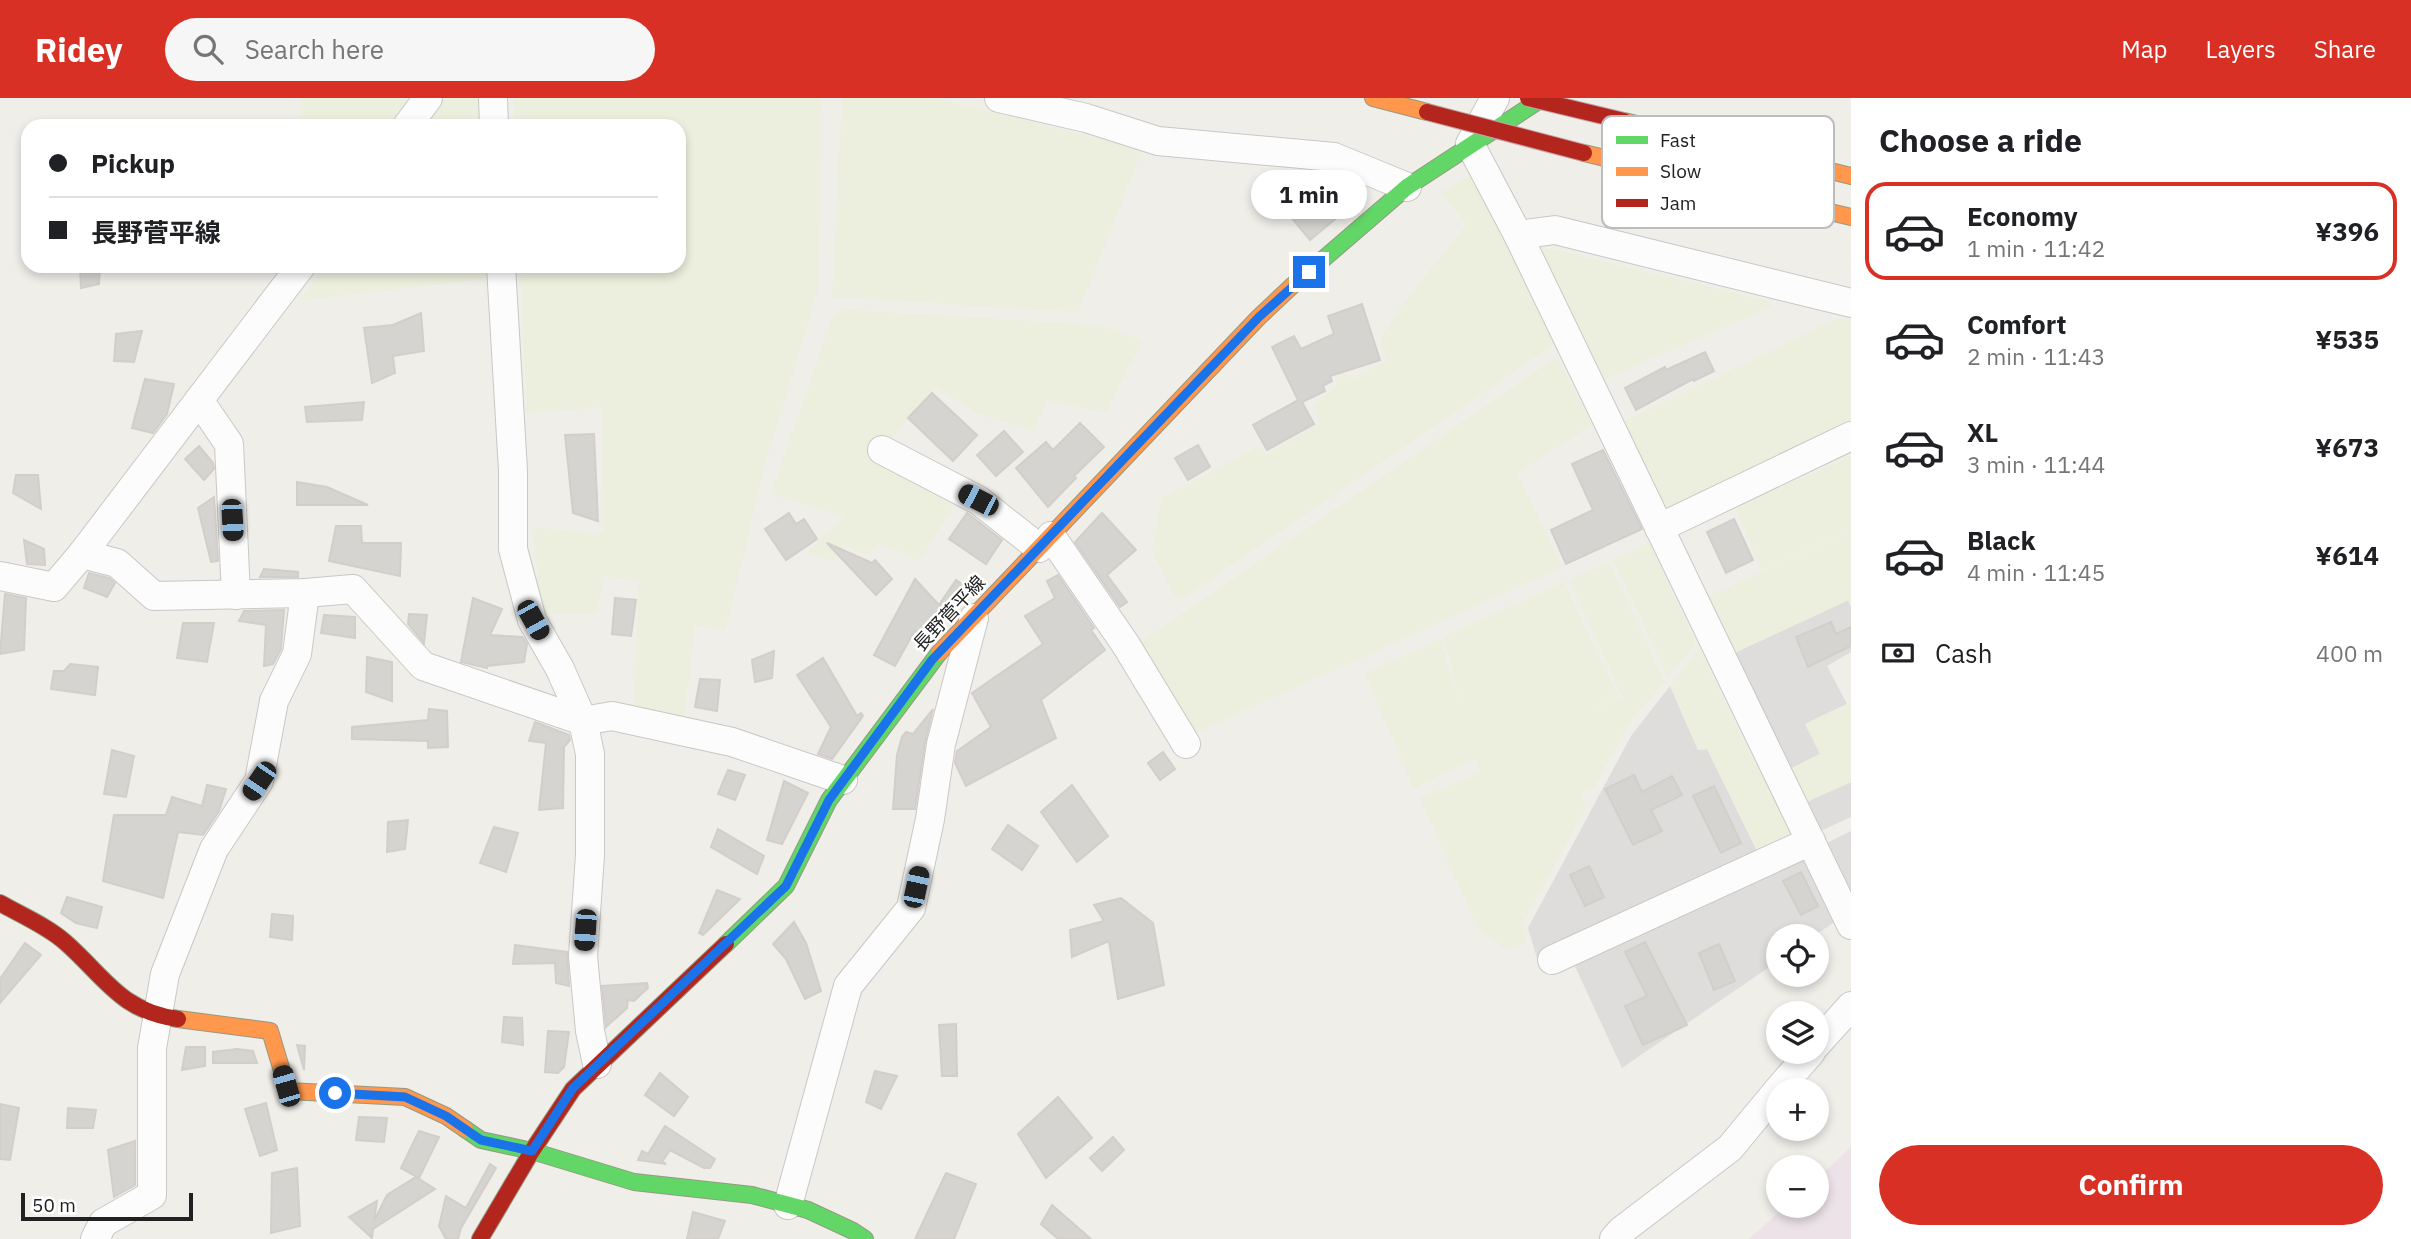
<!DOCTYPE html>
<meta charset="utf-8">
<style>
:root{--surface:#fff;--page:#f6f6f6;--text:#202124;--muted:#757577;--line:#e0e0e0;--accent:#d93025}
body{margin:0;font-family:"IBM Plex Sans","Noto Sans JP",sans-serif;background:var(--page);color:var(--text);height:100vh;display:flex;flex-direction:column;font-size:26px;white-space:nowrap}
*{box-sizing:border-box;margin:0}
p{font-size:23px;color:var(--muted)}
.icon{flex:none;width:38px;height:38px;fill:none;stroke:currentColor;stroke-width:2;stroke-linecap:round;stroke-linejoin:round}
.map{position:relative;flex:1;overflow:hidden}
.side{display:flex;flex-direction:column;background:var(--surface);width:560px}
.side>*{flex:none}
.guide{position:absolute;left:21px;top:21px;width:665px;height:154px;border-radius:21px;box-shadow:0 4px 10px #0003;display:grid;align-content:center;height:154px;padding:0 28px;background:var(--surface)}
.buttons{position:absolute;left:1766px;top:826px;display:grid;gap:14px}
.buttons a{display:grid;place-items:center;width:63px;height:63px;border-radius:50%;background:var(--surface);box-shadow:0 4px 10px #0003;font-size:35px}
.scale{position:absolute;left:21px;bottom:18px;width:172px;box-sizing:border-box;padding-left:7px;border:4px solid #212121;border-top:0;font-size:19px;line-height:24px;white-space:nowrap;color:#212121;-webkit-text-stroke:5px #fff;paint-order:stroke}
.end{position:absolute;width:32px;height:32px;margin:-16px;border:9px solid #1a73e8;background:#fff;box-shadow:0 0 0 4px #fff}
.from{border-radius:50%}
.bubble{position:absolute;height:49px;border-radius:24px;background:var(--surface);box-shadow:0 4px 10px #0003;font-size:23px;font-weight:700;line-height:49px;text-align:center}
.car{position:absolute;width:21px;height:42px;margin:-21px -10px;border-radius:9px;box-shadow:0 0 5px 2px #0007;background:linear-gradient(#222 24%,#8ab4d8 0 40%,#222 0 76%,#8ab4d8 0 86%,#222 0)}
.guide b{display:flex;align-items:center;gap:24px;height:66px;font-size:26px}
.guide b+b{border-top:2px solid var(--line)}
.guide i{width:18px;height:18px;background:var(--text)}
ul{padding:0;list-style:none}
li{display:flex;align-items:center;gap:21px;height:98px;margin:0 14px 10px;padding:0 14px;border:4px solid transparent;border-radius:21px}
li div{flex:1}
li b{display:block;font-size:26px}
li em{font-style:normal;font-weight:700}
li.current{border-color:var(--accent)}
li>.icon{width:63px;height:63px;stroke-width:1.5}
h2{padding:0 28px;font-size:32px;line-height:84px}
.pay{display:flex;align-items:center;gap:18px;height:77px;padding:0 28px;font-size:26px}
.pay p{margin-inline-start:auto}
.action{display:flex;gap:14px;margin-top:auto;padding:14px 28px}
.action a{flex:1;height:80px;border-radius:42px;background:var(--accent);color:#fff;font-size:28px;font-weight:700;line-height:80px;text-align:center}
header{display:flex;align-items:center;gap:42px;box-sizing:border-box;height:98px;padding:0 35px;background:var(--accent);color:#fff}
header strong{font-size:33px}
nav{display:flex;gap:38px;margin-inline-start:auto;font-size:24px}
.search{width:490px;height:63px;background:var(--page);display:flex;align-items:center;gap:18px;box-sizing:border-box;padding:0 24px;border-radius:38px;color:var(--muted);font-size:26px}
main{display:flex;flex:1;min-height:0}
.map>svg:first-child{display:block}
.residential{fill:#dedddb}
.industrial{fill:#ece2e7}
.farmland{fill:#ecefdd}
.building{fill:#d6d4d0;stroke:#d2cfcb;stroke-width:2}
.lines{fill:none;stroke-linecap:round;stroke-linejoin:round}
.street-casing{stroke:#c8c8c5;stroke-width:30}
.fast-casing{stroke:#959981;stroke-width:18}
.slow-casing{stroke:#959981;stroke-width:18}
.jam-casing{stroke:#959981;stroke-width:18}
.street{stroke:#fdfcfc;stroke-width:28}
.fast{stroke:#63d668;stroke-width:16}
.slow{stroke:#ff974d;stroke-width:16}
.jam{stroke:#b3261e;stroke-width:16}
.jam-bridge-casing{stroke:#c4a2a8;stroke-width:18;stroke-linecap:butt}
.jam-bridge{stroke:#b3261e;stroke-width:16}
.route{stroke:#1a73e8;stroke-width:9}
.labels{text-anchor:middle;stroke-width:5;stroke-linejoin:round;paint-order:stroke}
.street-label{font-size:19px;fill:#212121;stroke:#fff}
.key{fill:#fff;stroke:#bcbcbc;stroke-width:2}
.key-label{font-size:19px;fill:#212121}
</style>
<header>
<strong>Ridey</strong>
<div class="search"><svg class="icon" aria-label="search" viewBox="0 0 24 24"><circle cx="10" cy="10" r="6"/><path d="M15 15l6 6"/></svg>Search here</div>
<nav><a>Map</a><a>Layers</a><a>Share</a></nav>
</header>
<main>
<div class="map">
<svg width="1851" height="1141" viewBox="0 0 1851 1141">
<rect width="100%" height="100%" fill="#efeee9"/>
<g class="residential">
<polygon points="1848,502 1851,509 1851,554 1827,568 1847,606 1805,626 1820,656 1788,672 1730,557"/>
<polygon points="1670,588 1698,652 1707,651 1758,755 1537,860 1528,830 1631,638"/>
<polygon points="1851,684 1851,719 1818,734 1804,705"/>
<polygon points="1851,733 1851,806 1821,748"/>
<polygon points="1802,756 1836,823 1814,838 1778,838 1778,863 1622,970 1573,864"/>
</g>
<polygon class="industrial" points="1851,1049 1851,1141 1749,1141 1786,1108 1816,1108 1817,1081"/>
<g class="farmland">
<polygon points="300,0 422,0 400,28 301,28"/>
<polygon points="444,0 484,0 484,28 424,28"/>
<polygon points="513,0 821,0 818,192 766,363 725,532 695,527 683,627 634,615 639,482 604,478 596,516 542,515 532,429 604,436 602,309 527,315 520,168 679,168 679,28 514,28"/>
<polygon points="842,0 937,0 1142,52 1078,214 832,199"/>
<polygon points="1473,76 1554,246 1182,501 1174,497 1152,452 1162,400 1260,348 1266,357 1320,325 1313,308 1337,287 1336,269 1352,281 1386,263 1381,240 1399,211 1467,126 1441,95"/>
<polygon points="1548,150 1768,203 1771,209 1600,283 1538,155"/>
<polygon points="324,168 484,168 484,181 301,202"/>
<polygon points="846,212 1099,227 1143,242 1105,315 1047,302 1034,334 977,315 935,288 882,352 880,362 953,408 920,463 879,445 866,457 843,446 832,463 806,455 839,425 843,418 771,396 832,220"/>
<polygon points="1838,220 1851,223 1851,326 1672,411 1661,413 1623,324"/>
<polygon points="1557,259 1592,327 1517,375 1562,469 1191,637 1135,548"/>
<polygon points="1851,358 1851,431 1762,472 1735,410"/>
<polygon points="1851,432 1851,501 1730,557 1705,500"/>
<polygon points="1649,444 1696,546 1668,578 1613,462"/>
<polygon points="1609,464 1665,584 1632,620 1593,691 1580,696 1586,709 1523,825 1526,845 1507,852 1478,831 1420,700 1481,675 1477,661 1445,674 1414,691 1365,576 1440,541 1465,618 1443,539 1564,484 1618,598 1587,616 1622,598 1569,482"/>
<polygon points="1699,551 1738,633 1792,735 1758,755 1707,651 1698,652 1670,588"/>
<polygon points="1851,604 1851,684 1804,705 1788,672 1820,656 1805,626"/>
</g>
<g class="building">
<polygon points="1337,78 1358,102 1310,142 1289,117"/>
<polygon points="80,168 100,168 99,186 81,190"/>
<polygon points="1362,206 1380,262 1330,278 1332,283 1323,288 1325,293 1302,304 1314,326 1267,352 1253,327 1298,302 1272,249 1294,238 1301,251 1334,236 1328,218"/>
<polygon points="421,215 424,253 393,258 395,275 372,285 364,230 393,227"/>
<polygon points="142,233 134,264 114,263 116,236"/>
<polygon points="1705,254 1714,273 1694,283 1693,281 1636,312 1625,290 1665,269 1666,272"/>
<polygon points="145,281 174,286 167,316 153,335 132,330"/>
<polygon points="932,295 977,337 953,363 908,320"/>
<polygon points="364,304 362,322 307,324 305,309"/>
<polygon points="1080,325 1104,349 1074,378 1076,380 1048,409 1016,370 1046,344 1053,352"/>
<polygon points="1004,333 1023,354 996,378 977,357"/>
<polygon points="594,336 598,423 573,415 565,337"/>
<polygon points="1198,347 1210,369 1188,382 1175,360"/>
<polygon points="199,348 213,365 214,371 204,382 185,361"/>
<polygon points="1603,352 1642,431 1566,466 1551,432 1593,412 1572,366"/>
<polygon points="16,377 38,377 41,411 13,395"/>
<polygon points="297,384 327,389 368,407 297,407"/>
<polygon points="214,399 218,463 211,464 198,410"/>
<polygon points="789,415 796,426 804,421 817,441 786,462 765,431"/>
<polygon points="967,415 1002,442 986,466 949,441"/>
<polygon points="1102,415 1136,452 1107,477 1127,504 1120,509 1075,444"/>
<polygon points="1734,421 1753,462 1726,475 1707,434"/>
<polygon points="336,428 361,428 362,445 401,445 400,478 329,463"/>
<polygon points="24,442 44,451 45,467 27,466"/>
<polygon points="827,445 872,465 875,462 892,481 876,497"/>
<polygon points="264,471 298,474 298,479 260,479"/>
<polygon points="89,475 109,480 115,485 107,499 84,490"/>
<polygon points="1058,477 1094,530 1091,532 1105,552 1041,602 1056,640 966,688 955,665 957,653 991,629 972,595 1043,546 1025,518 1055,500 1047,483"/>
<polygon points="915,481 939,507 956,482 969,491 921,542 915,532 895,568 874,557"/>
<polygon points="5,496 26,500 24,552 0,556"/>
<polygon points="473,500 502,511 490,537 522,539 527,546 524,564 487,568 487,570 461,564"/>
<polygon points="615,500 636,502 631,538 612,536"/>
<polygon points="284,512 281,551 273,566 264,568 266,527 239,523 244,513"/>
<polygon points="409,516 427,517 424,545 408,526"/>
<polygon points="324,517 355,519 355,540 321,535"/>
<polygon points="1831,524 1836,536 1851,529 1851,548 1808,569 1796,539"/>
<polygon points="183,525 214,525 207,564 177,560"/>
<polygon points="774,553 772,580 755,584 752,562"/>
<polygon points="367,559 392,564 392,603 366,594"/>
<polygon points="823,560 857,618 861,615 863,618 832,661 818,656 831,629 797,577"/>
<polygon points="70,566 98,569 95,597 51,591 54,573 64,573"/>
<polygon points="700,581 720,582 717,613 695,609"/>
<polygon points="429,611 447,613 448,649 428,650 428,643 352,641 352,629 428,622"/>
<polygon points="933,611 925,644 915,711 893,711 897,657 902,639 906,634 913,636"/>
<polygon points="535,624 569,637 570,642 564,649 563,710 539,712 546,645 529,643"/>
<polygon points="112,652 134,658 126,699 104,696"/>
<polygon points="1163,654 1175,671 1160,682 1148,665"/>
<polygon points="728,672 745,677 735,702 718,696"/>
<polygon points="1634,677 1642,694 1672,678 1682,697 1651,712 1662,733 1633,747 1605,691"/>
<polygon points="784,683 808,695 782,746 767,742"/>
<polygon points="207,687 226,691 219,713 203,737 178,734 163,800 103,783 114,717 166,717 172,699 202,708"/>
<polygon points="1072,687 1108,738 1077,764 1041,714"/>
<polygon points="1714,688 1741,745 1721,755 1693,698"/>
<polygon points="408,722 405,751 387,754 388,724"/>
<polygon points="1008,727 1038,748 1022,772 992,751"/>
<polygon points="494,729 518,735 506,774 480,765"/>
<polygon points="718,731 764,758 757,776 711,749"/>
<polygon points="1589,768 1604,799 1585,808 1570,777"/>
<polygon points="1801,774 1818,808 1801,817 1783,783"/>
<polygon points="717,792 740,801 703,837 699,835"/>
<polygon points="67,799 102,809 97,830 76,825 61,815"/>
<polygon points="1121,800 1153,825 1164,887 1118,901 1109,843 1072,859 1070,832 1104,823 1094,807"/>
<polygon points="272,816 293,818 292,842 270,839"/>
<polygon points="794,824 806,845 821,893 805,901 786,861 773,846"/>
<polygon points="1645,844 1687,927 1643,947 1625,908 1647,898 1625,854"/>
<polygon points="25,845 41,857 0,905 0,881"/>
<polygon points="1719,846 1735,883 1714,892 1699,855"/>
<polygon points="515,847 567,854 569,888 556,885 555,865 513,866"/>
<polygon points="647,885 648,890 634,903 628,902 627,910 606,929 602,888"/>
<polygon points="504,919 522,920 523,947 502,944"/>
<polygon points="956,926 957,978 942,978 939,927"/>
<polygon points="548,933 569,934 564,969 558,975 545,974"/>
<polygon points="297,947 305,948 304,972"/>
<polygon points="186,949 205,949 205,968 182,972"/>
<polygon points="237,951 253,953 257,965 213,965 213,954"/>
<polygon points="875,973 897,978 881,1011 866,1004"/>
<polygon points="660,975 688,999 674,1018 645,997"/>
<polygon points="1058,999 1092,1040 1046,1080 1018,1036"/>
<polygon points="266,1005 277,1052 260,1058 245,1011"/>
<polygon points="0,1006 19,1010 10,1062 0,1061"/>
<polygon points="68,1010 96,1012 93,1030 67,1030"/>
<polygon points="359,1019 387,1020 384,1044 356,1042"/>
<polygon points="665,1028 715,1061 710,1070 704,1070 670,1052 662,1064 666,1066 638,1062 642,1053 648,1056"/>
<polygon points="419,1033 439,1039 419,1080 401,1070"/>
<polygon points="1113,1039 1124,1052 1102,1073 1090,1060"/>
<polygon points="135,1043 135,1087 114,1099 108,1052"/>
<polygon points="490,1066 496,1070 461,1130 458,1141 446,1141 439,1128 446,1098 466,1110"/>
<polygon points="297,1070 300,1128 271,1135 272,1075"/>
<polygon points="946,1075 976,1086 954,1141 915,1141"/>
<polygon points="416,1079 435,1091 373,1131 372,1140 349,1119 377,1103 374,1123 387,1097"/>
<polygon points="1052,1107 1091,1141 1058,1141 1041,1126"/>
<polygon points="693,1114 725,1123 718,1141 687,1141"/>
</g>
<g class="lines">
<g class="street-casing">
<g id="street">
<polyline points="493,0 494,28"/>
<polyline points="999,0 1086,20 1158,43 1334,59 1407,89"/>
<polyline points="1495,0 1470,46 1518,137 1851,827"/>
<polyline points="407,28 428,0"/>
<polyline points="1518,137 1555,132 1851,205"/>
<polyline points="501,168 513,373 513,451 532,522 560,571 583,623 590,656 590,757 583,858 590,933 597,966"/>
<polyline points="199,302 229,346 236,497"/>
<polyline points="882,352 978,402 1039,450"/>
<polyline points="1659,430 1851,338"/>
<polyline points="1051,438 1126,547 1186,646"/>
<polyline points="82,456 117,465 154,498 305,495 353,491 423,568 583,623 612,618 732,644 843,682"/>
<polyline points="0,478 54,489 82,456 301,168"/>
<polyline points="1552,862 1811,743"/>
<polyline points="1816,947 1851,908"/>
<polyline points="1778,992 1811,954"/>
<polyline points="788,1107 848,888 911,810 930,721 941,646 974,520"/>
<polyline points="95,1141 103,1125 152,1097 152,950 165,876 214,751 259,683 274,603 297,556 305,495"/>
<polyline points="1614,1141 1621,1133 1730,1050 1778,992"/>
</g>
</g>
<g class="fast-casing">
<g id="fast">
<polyline points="1292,188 1407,89 1543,0"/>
<polyline points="726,846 786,788 829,702 939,555"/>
<polyline points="465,1031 481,1042 532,1053 634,1084 752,1097 808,1112 853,1133 865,1141"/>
</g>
</g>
<g class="slow-casing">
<g id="slow">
<polyline points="1373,0 1427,14"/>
<polyline points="1624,23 1851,78"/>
<polyline points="1584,55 1851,119"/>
<polyline points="939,555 1259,219 1292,188"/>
<polyline points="178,921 270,933 288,993 405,999 446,1018 465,1031"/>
</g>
</g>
<g class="jam-casing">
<g id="jam">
<path d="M 0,805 C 21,817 47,828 65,844 C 105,879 120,913 178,921"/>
<polyline points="480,1141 532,1053 573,991 726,846"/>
</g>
</g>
<use href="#street" class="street"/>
<use href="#fast" class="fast"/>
<use href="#slow" class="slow"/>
<use href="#jam" class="jam"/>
<g class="jam-bridge-casing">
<g id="jam-bridge">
<polyline points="1528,0 1624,23"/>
<polyline points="1427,14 1584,55"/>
</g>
</g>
<use href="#jam-bridge" class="jam-bridge"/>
</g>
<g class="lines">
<polyline class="route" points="335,995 405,999 446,1018 481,1042 532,1053 573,990 786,788 829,702 932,562 1259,219 1309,174"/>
</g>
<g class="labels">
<g class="street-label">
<text transform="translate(949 515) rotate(-47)" y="7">長野菅平線</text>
</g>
</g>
<rect x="1602" y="18" width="232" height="112" rx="10" class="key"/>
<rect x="1616" y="38" width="32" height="8" fill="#63d668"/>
<rect x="1616" y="69" width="32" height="9" fill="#ff974d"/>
<rect x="1616" y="101" width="32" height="8" fill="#b3261e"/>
<g class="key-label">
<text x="1660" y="49">Fast</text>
<text x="1660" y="80">Slow</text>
<text x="1660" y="112">Jam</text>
</g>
</svg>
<div class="buttons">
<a><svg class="icon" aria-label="locate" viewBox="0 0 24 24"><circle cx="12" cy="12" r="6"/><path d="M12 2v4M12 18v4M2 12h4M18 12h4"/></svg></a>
<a><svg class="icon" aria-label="layers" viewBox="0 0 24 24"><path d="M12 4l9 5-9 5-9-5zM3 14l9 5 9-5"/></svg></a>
<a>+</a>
<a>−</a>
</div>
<div class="scale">50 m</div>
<i class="end from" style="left:335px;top:995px"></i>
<i class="end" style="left:1309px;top:174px"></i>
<div class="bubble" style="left:1251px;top:72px;width:116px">1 min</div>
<i class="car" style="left:978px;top:402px;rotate:297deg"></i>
<i class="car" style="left:232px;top:422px;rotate:177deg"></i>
<i class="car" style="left:533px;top:522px;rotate:151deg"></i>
<i class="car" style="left:259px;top:683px;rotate:214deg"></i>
<i class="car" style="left:916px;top:789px;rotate:12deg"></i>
<i class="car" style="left:585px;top:832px;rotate:184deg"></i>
<i class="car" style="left:286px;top:988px;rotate:344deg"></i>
<div class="guide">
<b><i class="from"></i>Pickup</b>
<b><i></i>長野菅平線</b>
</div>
</div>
<section class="side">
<h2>Choose a ride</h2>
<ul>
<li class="current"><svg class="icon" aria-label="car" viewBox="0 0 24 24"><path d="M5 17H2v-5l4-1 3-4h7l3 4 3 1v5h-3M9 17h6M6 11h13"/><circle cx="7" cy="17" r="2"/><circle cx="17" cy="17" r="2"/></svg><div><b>Economy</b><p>1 min · 11:42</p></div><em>¥396</em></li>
<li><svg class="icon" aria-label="car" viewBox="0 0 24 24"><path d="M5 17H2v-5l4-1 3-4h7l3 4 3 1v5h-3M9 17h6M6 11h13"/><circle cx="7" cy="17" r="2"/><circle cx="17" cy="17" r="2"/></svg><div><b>Comfort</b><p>2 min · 11:43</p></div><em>¥535</em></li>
<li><svg class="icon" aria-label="car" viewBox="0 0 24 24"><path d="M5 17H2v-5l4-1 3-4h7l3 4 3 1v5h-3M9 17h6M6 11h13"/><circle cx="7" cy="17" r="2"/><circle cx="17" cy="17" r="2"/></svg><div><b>XL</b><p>3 min · 11:44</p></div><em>¥673</em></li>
<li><svg class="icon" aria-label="car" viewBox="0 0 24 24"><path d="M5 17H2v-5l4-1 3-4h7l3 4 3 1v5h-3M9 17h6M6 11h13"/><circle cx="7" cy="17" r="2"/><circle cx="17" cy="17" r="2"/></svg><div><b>Black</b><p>4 min · 11:45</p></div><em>¥614</em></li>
</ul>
<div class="pay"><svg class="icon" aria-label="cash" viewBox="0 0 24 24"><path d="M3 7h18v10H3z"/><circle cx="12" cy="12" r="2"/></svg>Cash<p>400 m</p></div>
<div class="action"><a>Confirm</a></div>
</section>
</main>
